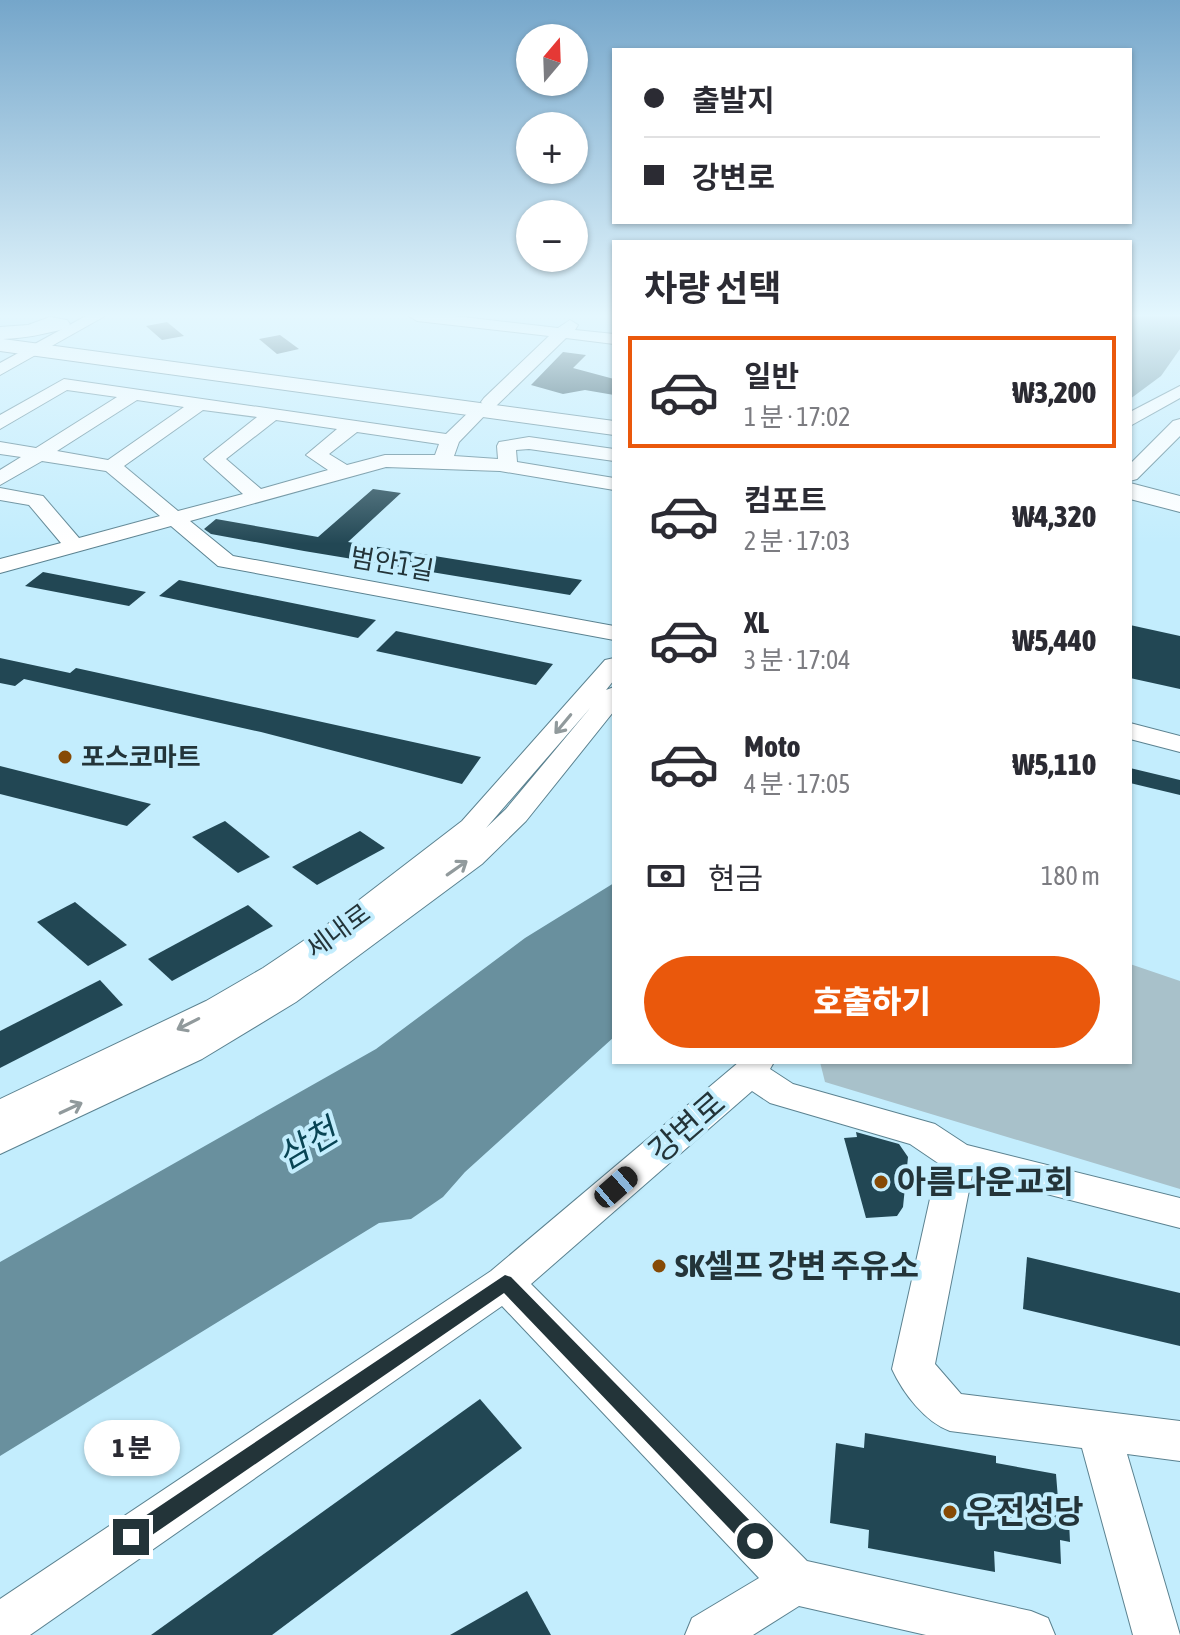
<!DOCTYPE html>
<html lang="ko">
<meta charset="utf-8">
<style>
:root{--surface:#fff;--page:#f2f2f3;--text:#2b2b33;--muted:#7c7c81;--line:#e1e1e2;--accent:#ea580c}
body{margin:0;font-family:"Asap Condensed","Noto Sans KR",sans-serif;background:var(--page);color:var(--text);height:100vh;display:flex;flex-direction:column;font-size:30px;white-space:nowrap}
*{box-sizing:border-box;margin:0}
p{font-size:26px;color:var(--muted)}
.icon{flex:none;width:44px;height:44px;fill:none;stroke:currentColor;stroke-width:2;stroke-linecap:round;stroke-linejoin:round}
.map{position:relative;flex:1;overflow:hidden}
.details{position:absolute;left:612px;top:240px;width:520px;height:824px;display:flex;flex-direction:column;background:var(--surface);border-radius:0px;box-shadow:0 2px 6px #0004}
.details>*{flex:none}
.banner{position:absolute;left:612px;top:48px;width:520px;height:176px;border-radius:0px;box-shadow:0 2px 6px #0004;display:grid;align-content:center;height:176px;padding:0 32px;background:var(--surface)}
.needle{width:52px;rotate:19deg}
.fabs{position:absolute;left:516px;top:24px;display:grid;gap:16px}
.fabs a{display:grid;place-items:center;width:72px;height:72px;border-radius:50%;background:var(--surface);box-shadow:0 2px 6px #0004;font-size:40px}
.end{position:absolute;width:36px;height:36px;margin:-18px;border:10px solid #233439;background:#fff;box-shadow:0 0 0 4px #fff}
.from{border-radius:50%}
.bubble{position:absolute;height:56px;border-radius:28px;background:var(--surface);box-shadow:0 2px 6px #0004;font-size:26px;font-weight:800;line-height:56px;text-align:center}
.car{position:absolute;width:24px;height:48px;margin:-24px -12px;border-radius:10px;box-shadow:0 0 6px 2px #0007;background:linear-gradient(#222 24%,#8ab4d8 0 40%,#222 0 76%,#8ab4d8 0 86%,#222 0)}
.banner b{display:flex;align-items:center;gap:28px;height:76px;font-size:30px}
.banner b+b{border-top:2px solid var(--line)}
.banner i{width:20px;height:20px;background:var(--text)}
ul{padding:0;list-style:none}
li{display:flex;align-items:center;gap:24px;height:112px;margin:0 16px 12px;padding:0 16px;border:4px solid transparent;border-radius:0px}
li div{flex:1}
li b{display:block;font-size:30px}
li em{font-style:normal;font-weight:800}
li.current{border-color:var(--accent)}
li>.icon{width:72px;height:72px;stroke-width:1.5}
h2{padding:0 32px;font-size:36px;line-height:96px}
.pay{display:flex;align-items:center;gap:20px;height:88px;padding:0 32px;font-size:30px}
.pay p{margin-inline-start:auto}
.primary-button{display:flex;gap:16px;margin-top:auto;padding:16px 32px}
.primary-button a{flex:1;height:92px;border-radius:48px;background:var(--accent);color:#fff;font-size:32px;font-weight:800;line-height:92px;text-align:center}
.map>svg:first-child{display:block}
.green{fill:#a8c1ca}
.water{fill:#69909e}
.building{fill:#224754}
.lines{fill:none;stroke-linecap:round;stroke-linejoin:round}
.minor-casing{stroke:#5b8290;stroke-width:2}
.major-casing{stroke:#5b8290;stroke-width:2}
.minor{fill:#fff;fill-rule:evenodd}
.major{fill:#fff;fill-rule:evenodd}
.oneway{stroke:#919a9c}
.route{fill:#233439}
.poi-dot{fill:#864a06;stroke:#c3edfd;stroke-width:3}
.labels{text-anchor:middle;stroke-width:8;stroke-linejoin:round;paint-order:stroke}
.street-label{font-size:26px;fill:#233439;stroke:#c3edfd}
.poi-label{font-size:26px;font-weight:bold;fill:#233439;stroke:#c3edfd;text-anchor:start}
.near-street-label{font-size:32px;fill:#233439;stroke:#c3edfd}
.near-poi-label{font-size:32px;font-weight:bold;fill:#233439;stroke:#c3edfd;text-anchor:start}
.near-water-label{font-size:34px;font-style:italic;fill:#084454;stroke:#c3edfd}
</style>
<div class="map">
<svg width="1180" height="1635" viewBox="0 0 1180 1635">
<rect width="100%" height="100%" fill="#c3edfd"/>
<polygon class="green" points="1130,964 1180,981 1180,1189 825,1082 820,1062 1130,1062"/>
<g class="water">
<polygon points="1130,316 1180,316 1180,349 1161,376 1130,399"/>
<polygon points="614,883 614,1037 465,1172 443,1197 411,1219 379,1223 0,1456 0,1262 376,1049 525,938"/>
</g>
<g class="building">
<polygon points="167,322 184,336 162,340 146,326"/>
<polygon points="280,335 299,349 277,354 259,339"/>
<polygon points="563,352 586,355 573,368 614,379 614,395 585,390 563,394 531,385"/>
<polygon points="373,489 401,493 348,542 582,580 570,595 304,551 211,534 204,529 216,519 318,537"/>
<polygon points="43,572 146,592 129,606 25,586"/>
<polygon points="179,580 376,620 358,638 159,596"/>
<polygon points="1130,625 1180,636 1180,689 1130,678"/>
<polygon points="396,631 553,664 536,685 376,651"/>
<polygon points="0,658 70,673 76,668 481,757 462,784 261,732 24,679 15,686 0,683"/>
<polygon points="0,766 151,804 127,826 0,794"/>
<polygon points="1130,768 1180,780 1180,795 1130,783"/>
<polygon points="225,821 270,857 238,873 192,837"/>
<polygon points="360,831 385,848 317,885 292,867"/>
<polygon points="75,902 127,945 88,966 37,922"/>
<polygon points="248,905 273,926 172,981 148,959"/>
<polygon points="100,980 123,1005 0,1068 0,1031"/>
<polygon points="856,1132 899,1144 908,1157 903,1207 897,1216 866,1218 844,1138 857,1137"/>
<polygon points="1027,1257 1180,1293 1180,1346 1023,1309"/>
<polygon points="480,1399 522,1448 272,1635 151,1635"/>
<polygon points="865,1433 996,1456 996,1463 1056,1474 1058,1499 1068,1501 1070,1542 1060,1540 1061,1564 994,1551 995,1572 868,1548 869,1530 830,1523 836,1443 864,1448"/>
<polygon points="527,1591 551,1635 450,1635"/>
</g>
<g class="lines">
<g class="minor-casing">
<g id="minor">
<polygon points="86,316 105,316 0,375 0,363"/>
<polygon points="409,316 454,316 558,328 570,320 578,325 575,330 614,334 614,344 566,338 496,406 484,406 481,402 484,398 549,336 417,321"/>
<path d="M 64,379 L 446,434 L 474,407 L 486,407 L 489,411 L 459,442 L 454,456 L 498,459 L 497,446 L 499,442 L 529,437 L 614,449 L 614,461 L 529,449 L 516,450 L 517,462 L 614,478 L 614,490 L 500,471 L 386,467 L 190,521 L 233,556 L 614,626 L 614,640 L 218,566 L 171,526 L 0,573 L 0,559 L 61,543 L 29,505 L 0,500 L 0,488 L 43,496 L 79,538 L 160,516 L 106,471 L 42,461 L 0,485 L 0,470 L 21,457 L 0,454 L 0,442 L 36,448 L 117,397 L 67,390 L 0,429 L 0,415 ZM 137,400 L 184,407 L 108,460 L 57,451 ZM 203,410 L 257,417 L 204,459 L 243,494 L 178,511 L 124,466 ZM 276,420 L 337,429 L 306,455 L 328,470 L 261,489 L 226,459 ZM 357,432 L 439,444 L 435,455 L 385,455 L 347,465 L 329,454 Z"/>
<polygon points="1180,386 1180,398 1130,426 1130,412"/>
<polygon points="1180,419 1180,436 1137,479 1130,481 1130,464 1173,421"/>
<path d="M 614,658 L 614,680 L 606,690 L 614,687 L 614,711 L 526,821 L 482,864 L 296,1002 L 202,1059 L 0,1154 L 0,1099 L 206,1001 L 263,968 L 324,927 L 462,821 L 605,660 ZM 591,707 L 506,809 L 486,828 Z"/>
<polygon points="1130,723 1180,736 1180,752 1130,739"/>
<path d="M 739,1062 L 774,1062 L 770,1069 L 793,1084 L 935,1124 L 967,1145 L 1180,1198 L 1180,1228 L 972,1175 L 935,1364 L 961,1394 L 1180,1421 L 1180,1461 L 1127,1454 L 1180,1635 L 1133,1635 L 1082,1448 L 950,1431 C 925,1422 903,1393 892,1369 L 938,1163 L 910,1144 L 770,1103 L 752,1091 L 531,1284 L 807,1561 L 1031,1611 L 1048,1618 L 1055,1635 L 926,1635 L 799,1606 L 753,1635 L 685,1635 L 692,1618 L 759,1578 L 502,1306 L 30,1635 L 0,1635 L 0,1599 L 491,1271 Z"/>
</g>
</g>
<g class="major-casing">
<g id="major">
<path d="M 50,317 L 67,320 L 70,324 L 67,328 C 46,334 26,338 3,339 L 614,421 L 614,435 L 0,351 L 0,327 L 28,325 Z"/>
<polygon points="1130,483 1180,496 1180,512 1130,499"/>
</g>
</g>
<use href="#minor" class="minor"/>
<use href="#major" class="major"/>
</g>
<defs><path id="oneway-shaft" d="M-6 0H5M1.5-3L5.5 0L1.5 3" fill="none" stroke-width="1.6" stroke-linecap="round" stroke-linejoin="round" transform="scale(2)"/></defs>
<g class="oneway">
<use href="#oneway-shaft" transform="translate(563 724) rotate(130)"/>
<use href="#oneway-shaft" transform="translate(457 868) rotate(-35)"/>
<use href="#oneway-shaft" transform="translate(188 1024) rotate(153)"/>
<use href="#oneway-shaft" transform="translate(71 1108) rotate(-25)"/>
</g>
<linearGradient id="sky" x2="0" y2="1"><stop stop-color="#75a6ca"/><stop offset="0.58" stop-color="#e4f7fe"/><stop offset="1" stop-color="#e4f7fe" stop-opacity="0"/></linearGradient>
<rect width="1180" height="544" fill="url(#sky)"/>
<polygon class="route" points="505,1275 511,1277 763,1534 766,1541 763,1548 755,1551 748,1548 504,1293 139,1544 131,1548 124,1544 121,1537 124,1530"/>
<g class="poi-dot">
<circle cx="65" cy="757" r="8"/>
<circle cx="881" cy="1182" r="8"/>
<circle cx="659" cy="1266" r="8"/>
<circle cx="950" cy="1512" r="8"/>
</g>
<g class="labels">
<g class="street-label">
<text transform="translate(392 564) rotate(10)" y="9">범안1길</text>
<text transform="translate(338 931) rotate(-36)" y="9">세내로</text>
</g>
<g class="poi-label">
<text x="81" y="766">포스코마트</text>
</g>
<g class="near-street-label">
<text transform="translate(687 1127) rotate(-41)" y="11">강변로</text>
</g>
<g class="near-poi-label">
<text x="897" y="1193">아름다운교회</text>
<text x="675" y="1277">SK셀프 강변 주유소</text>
<text x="966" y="1523">우전성당</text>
</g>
<g class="near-water-label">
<text transform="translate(307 1144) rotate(-31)" y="12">삼천</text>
</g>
</g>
</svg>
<div class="fabs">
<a><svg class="needle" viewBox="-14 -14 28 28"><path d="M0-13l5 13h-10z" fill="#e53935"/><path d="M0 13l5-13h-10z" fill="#7c7c81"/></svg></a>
<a>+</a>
<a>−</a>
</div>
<i class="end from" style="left:755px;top:1541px"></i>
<i class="end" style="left:131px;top:1537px"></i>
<div class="bubble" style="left:84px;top:1420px;width:96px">1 분</div>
<i class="car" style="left:616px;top:1187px;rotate:49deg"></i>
<div class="banner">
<b><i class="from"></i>출발지</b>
<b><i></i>강변로</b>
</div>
<section class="details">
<h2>차량 선택</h2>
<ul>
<li class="current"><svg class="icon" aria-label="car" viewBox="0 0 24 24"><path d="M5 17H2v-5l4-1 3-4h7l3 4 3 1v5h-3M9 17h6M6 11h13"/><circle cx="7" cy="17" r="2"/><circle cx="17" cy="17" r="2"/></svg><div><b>일반</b><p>1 분 · 17:02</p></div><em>₩3,200</em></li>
<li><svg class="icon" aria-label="car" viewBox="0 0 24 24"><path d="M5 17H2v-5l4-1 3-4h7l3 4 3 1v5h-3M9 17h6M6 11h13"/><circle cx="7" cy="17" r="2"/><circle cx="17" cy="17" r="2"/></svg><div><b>컴포트</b><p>2 분 · 17:03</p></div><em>₩4,320</em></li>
<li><svg class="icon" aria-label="car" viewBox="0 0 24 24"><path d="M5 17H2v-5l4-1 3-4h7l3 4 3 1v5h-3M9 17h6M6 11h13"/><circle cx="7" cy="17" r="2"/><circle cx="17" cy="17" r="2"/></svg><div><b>XL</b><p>3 분 · 17:04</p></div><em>₩5,440</em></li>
<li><svg class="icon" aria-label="car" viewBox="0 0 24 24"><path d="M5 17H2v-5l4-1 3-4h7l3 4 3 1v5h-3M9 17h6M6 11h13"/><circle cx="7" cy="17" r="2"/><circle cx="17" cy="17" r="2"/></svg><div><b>Moto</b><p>4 분 · 17:05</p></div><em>₩5,110</em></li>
</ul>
<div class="pay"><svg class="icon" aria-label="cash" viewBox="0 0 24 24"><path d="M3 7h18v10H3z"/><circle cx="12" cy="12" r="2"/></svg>현금<p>180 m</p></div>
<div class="primary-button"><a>호출하기</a></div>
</section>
</div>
